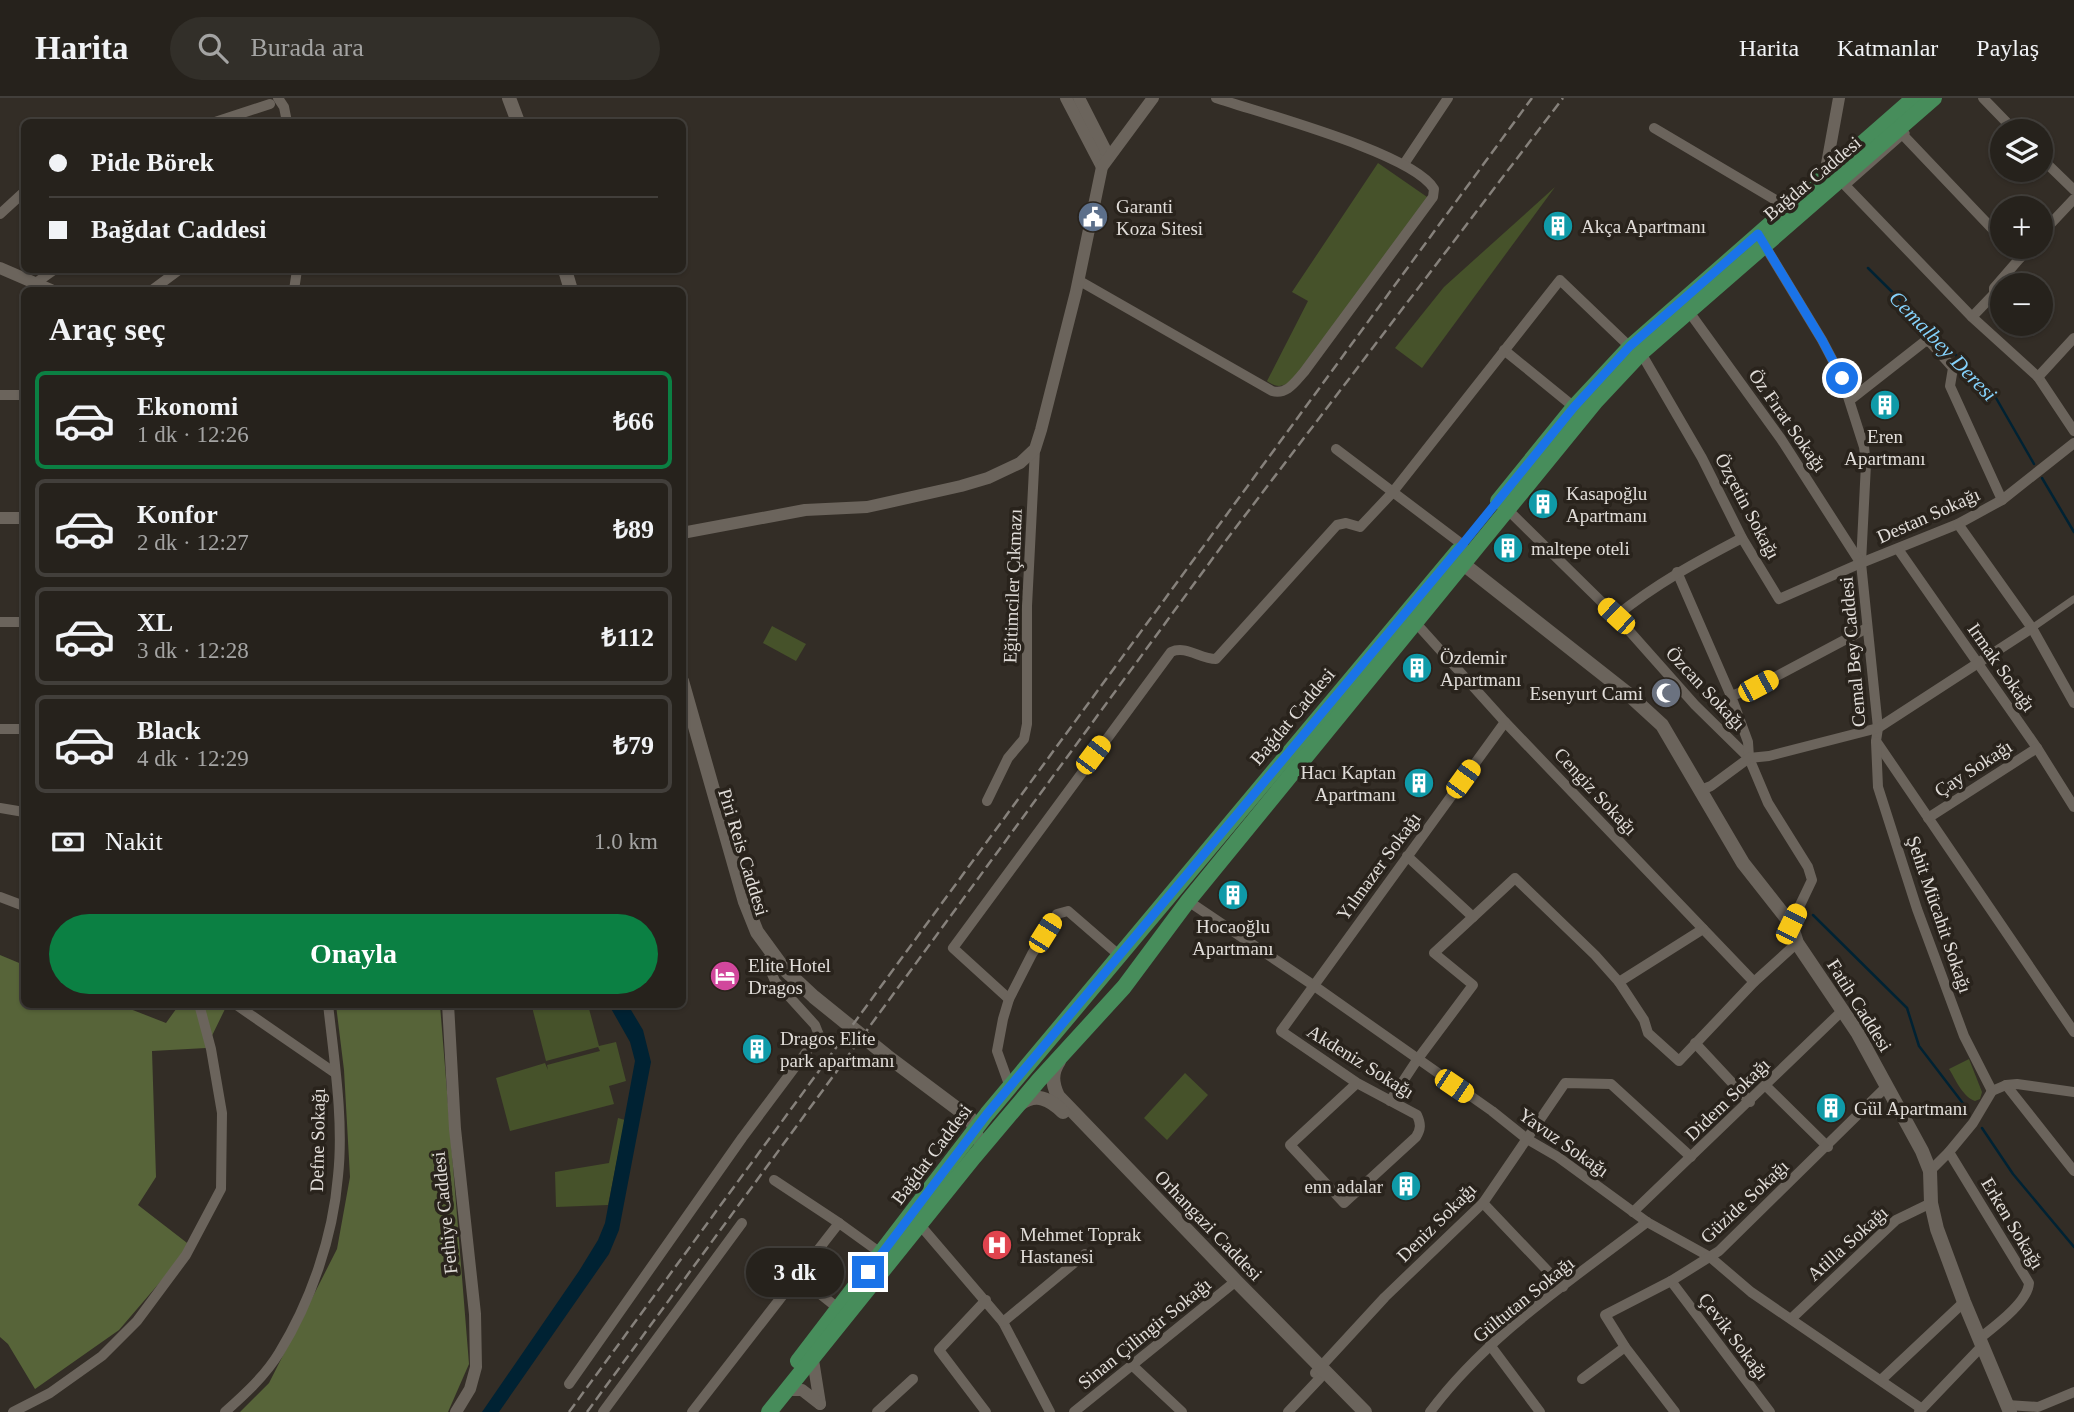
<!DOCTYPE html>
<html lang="tr">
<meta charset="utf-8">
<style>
:root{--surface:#26221c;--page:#322f29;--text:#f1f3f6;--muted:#a4a4a3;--line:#423f3b;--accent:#0b8043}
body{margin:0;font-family:"Times New Roman",serif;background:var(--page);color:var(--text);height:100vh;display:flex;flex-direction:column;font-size:26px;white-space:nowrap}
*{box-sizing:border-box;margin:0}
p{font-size:23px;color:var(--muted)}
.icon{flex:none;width:38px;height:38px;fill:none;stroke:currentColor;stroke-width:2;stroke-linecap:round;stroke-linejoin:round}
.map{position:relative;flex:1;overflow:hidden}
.side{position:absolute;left:21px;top:189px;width:665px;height:721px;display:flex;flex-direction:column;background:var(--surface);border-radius:10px;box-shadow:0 2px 5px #0004,0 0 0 2px var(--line)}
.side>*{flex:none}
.guide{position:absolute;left:21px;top:21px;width:665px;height:154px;border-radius:10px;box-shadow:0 2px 5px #0004,0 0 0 2px var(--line);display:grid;align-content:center;height:154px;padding:0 28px;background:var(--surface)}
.tools{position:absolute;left:1990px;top:21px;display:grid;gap:14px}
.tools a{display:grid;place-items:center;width:63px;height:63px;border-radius:50%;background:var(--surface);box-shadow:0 2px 5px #0004,0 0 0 2px var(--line);font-size:35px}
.end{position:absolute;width:32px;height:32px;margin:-16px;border:9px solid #1a73e8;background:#fff;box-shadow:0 0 0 4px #fff}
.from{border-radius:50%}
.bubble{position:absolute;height:49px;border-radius:24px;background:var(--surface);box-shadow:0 2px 5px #0004,0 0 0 2px var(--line);font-size:23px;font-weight:700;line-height:49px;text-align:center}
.car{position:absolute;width:21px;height:42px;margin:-21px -10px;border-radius:9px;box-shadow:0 0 5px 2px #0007;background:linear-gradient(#f5c518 24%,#345 0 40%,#f5c518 0 76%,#345 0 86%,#f5c518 0)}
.guide b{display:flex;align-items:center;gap:24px;height:66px;font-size:26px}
.guide b+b{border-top:2px solid var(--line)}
.guide i{width:18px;height:18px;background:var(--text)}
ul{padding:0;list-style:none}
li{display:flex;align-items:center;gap:21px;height:98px;margin:0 14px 10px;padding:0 14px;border:4px solid var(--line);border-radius:10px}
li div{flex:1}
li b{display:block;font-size:26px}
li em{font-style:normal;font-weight:700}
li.selected{border-color:var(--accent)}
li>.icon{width:63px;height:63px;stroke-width:1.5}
h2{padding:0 28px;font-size:32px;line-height:84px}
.pay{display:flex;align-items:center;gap:18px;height:77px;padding:0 28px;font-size:26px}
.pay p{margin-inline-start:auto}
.action{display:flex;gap:14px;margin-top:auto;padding:14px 28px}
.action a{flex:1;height:80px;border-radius:42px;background:var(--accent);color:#fff;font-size:28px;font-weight:700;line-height:80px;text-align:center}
header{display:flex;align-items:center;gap:42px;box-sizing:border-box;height:98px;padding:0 35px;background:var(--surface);border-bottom:2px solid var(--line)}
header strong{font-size:33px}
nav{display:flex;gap:38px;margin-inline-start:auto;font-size:24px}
.search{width:490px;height:63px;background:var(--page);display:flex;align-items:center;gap:18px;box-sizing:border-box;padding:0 24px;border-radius:38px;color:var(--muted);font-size:26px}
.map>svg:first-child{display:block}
.green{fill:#46522a}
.forest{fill:#576439}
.water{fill:#023}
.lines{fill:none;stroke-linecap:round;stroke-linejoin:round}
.stream{stroke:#023;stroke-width:2.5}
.pedestrian{stroke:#6b645c;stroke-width:7}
.minor{stroke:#6b645c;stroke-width:10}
.tertiary{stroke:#6b645c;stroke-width:12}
.secondary{stroke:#6b645c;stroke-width:14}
.primary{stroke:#478d5b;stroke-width:16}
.rail{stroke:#86817b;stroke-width:2.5;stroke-dasharray:10 5;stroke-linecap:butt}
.route{stroke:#1a73e8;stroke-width:9}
.labels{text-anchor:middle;stroke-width:7;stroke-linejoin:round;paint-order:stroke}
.street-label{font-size:19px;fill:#e1ddd9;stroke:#29231c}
.poi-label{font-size:19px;fill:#e1ddd9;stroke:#29231c;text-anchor:start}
.water-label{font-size:21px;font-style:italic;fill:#85d2fc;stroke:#29231c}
</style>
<header>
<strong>Harita</strong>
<div class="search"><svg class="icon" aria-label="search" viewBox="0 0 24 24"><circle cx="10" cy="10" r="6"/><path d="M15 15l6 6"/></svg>Burada ara</div>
<nav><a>Harita</a><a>Katmanlar</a><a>Paylaş</a></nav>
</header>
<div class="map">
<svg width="2074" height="1314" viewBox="0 0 2074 1314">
<rect width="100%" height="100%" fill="#332d26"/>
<g class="green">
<path d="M 1378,65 L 1430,101 L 1292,283 C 1282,289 1277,290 1267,283 L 1308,203 L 1292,194 Z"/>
<polygon points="1555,89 1422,270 1395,250 1444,189"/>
<polygon points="772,528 806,546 796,563 763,545"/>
<polygon points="540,906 588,907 599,948 616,944 626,983 609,988 614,1006 510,1033 496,980 545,965 548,972 547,967 600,953 598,949 546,963 532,909"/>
<path d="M 1969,961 L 1982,994 L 1980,1001 L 1975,1003 C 1962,998 1956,982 1949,971 Z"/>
<polygon points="1185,975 1208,997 1167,1042 1144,1020"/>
<polygon points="618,1020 625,1022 608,1107 556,1109 555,1074 609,1065"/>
</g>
<g class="forest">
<polygon points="0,857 24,867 24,906 120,907 166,925 179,907 217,907 225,911 206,950 152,953 156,1079 138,1107 191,1148 119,1232 35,1291 8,1246 0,1239"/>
<polygon points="336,907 440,907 469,1266 448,1314 240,1314 269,1285 337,1151 350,1079 344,972"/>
</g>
<polygon class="water" points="609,907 628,907 643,932 651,964 619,1132 609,1156 499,1314 482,1314 579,1173 598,1142 605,1125 635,963 630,944"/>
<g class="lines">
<g class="stream">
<polyline points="1868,170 1992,293 2034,366"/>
<polyline points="2042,380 2074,434"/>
<polyline points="1813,817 1907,910 1919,948 1965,1008"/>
<polyline points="1982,1030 2013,1076 2074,1149"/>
</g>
<g class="pedestrian">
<polyline points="1846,88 1906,35"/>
<polyline points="2032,530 2074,501"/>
</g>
<g class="minor">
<polyline points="278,0 284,9 287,24"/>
<polyline points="1983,0 2015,33"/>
<polyline points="215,24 270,6"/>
<polyline points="1654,30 1789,110"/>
<polyline points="1903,37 2002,141"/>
<polyline points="2040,59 2074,92"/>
<polyline points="1404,66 1448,0"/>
<polyline points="1841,83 1972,219 2038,279 2074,333"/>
<polyline points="0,116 24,94"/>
<polyline points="2040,137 2074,101"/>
<polyline points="1762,143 1822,242 1842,280 1864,349 1866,366 1861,465 1878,630 1876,643 2074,934"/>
<polyline points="2009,149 2020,160 2030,149"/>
<path d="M 1078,182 L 1272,293 C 1287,297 1295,284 1304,274 L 1433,99 L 1434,91 C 1413,55 1260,15 1216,0"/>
<polyline points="37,184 54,172"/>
<polyline points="152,192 179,172"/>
<polyline points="294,192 297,172"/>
<polyline points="1687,211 1781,341 1860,464"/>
<polyline points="1972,219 1994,196 1994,190 2020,160"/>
<polyline points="1504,252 1574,309"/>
<polyline points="1641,255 1702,360 1742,440 1779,501 1861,465 1958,426 2002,402 2074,345"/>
<polyline points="2038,279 2074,240"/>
<polyline points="0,297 24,297"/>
<polyline points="1850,302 1924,244 1929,243 1953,270 1950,288 2002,402"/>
<polyline points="1336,351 1463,447"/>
<polyline points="1506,410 1616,518 1695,607 1749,660 1768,705 1808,769 1812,782 1791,826"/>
<polyline points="1958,426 2032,530 2074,605"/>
<polyline points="1898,451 2037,650 2074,709"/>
<polyline points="1677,474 1731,598 1748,644 1749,660"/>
<path d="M 1616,518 C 1656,486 1696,464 1742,440"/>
<polyline points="0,524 24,524"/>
<polyline points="1415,524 1505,624 1754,884"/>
<polyline points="1731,598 1758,588 1867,530"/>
<polyline points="0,631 24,631"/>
<polyline points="1876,644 1878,689 1917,811 1964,938 1992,993"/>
<polyline points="1701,692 1711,688 1749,660 1769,658 1878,630 2032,530"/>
<polyline points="987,703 1008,660 1024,641 1027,626 1027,508 1035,351"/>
<polyline points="0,710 24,714"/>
<polyline points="1928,720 2037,650"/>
<polyline points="0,799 24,808"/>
<polyline points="1188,803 1313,887 1492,1013 1527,1041 1558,1059 1647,1124 1710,1159 1751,1194 1922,1311"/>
<polyline points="1473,819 1515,780 1595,857 1619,884 1703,831"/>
<polyline points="1619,884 1644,922 1648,935 1679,963 1754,884 1797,845"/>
<path d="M 1009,901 L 953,850 L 1171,554 C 1186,547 1200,561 1216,561 L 1337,427 L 1346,425 L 1360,429 L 1392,395 L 1560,182 L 1630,249"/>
<polyline points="235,906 335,975"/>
<polyline points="1695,945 1750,1004"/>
<path d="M 1357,985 L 1290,1047 L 1344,1105 L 1416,1039 C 1421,1031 1421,1026 1417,1017 L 1357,985 L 1281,933 L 1505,624"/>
<polyline points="2006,987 2074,1073"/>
<polyline points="1766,988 1828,1049"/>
<polyline points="1010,989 997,953 1003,921 1009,901 1032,856 1057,816 1068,813 1120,858"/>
<polyline points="1390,1003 1417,962 1473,887 1434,855 1473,819 1407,758"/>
<path d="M 1949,1054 L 2029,1185 C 2028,1204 1995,1228 1980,1240"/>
<polyline points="1930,1073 1949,1054 1973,1025 1992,993 2006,987 2017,986 2074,994"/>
<polyline points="774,1082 839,1125"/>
<polyline points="1483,1105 1563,1189"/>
<polyline points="1633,1114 1843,912"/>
<polyline points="920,1127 1003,1224 1050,1314"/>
<polyline points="799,1179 839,1211"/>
<polyline points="1671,1183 1770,1314"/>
<polyline points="986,1202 939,1252 986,1314"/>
<polyline points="1792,1220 1896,1122 1931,1105"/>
<polyline points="1003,1224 1085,1156"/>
<polyline points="1490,1247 1540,1314"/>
<polyline points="1133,1268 1182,1314"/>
<polyline points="1315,1275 1385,1199 1483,1105 1565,985 1611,986 1691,1059"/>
<polyline points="1582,1281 1625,1249"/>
<polyline points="1881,1282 1964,1204"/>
<polyline points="569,1286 742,1040 819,937 815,927 775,883 766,862"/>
<polyline points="2007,1307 2038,1309 2074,1294"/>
<polyline points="13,1314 50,1295 102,1258 137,1223 186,1157 221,1091 222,1015 211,951 199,906"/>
<path d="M 225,1314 C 245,1296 265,1278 279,1255 C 311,1203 333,1139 338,1078 C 344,1023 334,961 328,906"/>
<polyline points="603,1314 742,1125"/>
<polyline points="692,1314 839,1125 882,1156"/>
<polyline points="877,1314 913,1281"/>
<polyline points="1074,1314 1236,1183"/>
<polyline points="1288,1314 1320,1280"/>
<path d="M 1430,1314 C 1487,1237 1572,1182 1647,1124"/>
<polyline points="1675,1314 1625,1249 1605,1217 1671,1183 1719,1153 1887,988"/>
<polyline points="1919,1314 1983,1247"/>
</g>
<g class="tertiary">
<polyline points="1066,0 1102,69"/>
<polyline points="1079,0 1109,59"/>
<polyline points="1825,77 1839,0"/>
<polyline points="0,170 51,192"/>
<polyline points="0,420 24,420"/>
<polyline points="682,435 805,412 867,409 961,388 988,380 1020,365 1035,351 1041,332 1076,194 1102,69 1153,0"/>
<polyline points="448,906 455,1031 475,1216 476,1269 470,1291 456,1314"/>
<polyline points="813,1262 820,1306"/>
<polyline points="788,1292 802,1292 820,1306"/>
</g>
<g class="secondary">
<polyline points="509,0 518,24"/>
<polyline points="565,172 571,192"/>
<polyline points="1462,465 1627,595 1662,627 1743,765 1791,826 1797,845 1857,934 1922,1053 1930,1073 1931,1105 1937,1131 1964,1204 2010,1314"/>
<polyline points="682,583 745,804 757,834 784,871 814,899 887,958 971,1021 978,1041"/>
<path d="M 1059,963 C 1051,975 1052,985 1058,998 L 1236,1183 L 1365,1314"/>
<path d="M 1020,1006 C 1036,994 1050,1001 1063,1014"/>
</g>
<g class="primary">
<polyline points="1498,403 1574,309 1630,249 1914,0"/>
<polyline points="798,1263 987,1016 1458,453"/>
<polyline points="769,1314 974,1059 1039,982 1124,889 1188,803 1596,303 1641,255 1934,0"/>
</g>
<g class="rail">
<polyline points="569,1314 1532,0"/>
<polyline points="587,1314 1224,445 1563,0"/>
</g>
</g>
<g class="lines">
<polyline class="route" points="868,1174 987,1016 1462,447 1574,309 1630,248 1758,136 1822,242 1842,280"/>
</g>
<defs>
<g id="civic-disc" transform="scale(1.575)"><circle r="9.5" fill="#5c6f8a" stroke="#29231c"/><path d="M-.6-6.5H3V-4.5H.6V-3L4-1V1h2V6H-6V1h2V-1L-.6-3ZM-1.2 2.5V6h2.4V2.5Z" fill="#fff"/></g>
<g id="building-disc" transform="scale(1.575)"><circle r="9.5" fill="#0f9aa8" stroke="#29231c"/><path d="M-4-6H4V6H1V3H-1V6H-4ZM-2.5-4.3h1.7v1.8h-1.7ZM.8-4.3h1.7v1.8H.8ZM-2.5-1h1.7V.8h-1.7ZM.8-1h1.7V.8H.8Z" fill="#fff"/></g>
<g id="mosque-disc" transform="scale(1.575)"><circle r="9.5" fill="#6b7280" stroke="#29231c"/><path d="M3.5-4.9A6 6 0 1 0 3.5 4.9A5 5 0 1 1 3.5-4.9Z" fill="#fff"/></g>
<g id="hotel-disc" transform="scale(1.575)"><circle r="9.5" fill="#d1479c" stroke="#29231c"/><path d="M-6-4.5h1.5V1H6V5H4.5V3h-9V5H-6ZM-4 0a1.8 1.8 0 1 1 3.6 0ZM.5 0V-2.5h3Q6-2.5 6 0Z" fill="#fff"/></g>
<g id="hospital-disc" transform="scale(1.575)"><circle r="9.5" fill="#e0444e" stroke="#29231c"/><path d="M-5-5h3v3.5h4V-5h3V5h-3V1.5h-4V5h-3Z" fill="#fff"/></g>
</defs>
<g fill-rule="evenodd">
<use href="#civic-disc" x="1093" y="119"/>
<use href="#building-disc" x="1558" y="128"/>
<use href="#building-disc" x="1885" y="307"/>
<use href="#building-disc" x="1543" y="406"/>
<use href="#building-disc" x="1508" y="450"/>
<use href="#building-disc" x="1417" y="570"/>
<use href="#mosque-disc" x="1666" y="595"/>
<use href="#building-disc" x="1419" y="685"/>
<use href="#building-disc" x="1233" y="797"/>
<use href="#hotel-disc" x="725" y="878"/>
<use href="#building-disc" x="757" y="951"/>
<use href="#building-disc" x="1831" y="1010"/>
<use href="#building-disc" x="1406" y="1088"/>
<use href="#hospital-disc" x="997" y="1147"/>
</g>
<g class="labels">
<g class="street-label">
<text transform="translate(1812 80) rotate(-40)" y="7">Bağdat Caddesi</text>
<text transform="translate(1788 322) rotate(55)" y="7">Öz Fırat Sokağı</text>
<text transform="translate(1748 408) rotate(62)" y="7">Özçetin Sokağı</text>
<text transform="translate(1928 417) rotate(-24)" y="7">Destan Sokağı</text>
<text transform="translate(1012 488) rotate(-88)" y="7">Eğitimciler Çıkmazı</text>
<text transform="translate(1852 554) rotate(-95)" y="7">Cemal Bey Caddesi</text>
<text transform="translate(2002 569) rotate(55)" y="7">Irmak Sokağı</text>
<text transform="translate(1706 590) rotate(47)" y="7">Özcan Sokağı</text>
<text transform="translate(1292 618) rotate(-50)" y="7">Bağdat Caddesi</text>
<text transform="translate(1973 670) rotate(-33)" y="7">Çay Sokağı</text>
<text transform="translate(1596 693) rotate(47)" y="7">Cengiz Sokağı</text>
<text transform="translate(744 754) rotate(73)" y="7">Piri Reis Caddesi</text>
<text transform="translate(1378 768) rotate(-54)" y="7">Yılmazer Sokağı</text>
<text transform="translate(1940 816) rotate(71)" y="7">Şehit Mücahit Sokağı</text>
<text transform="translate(1860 907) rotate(58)" y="7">Fatih Caddesi</text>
<text transform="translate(1361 963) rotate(32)" y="7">Akdeniz Sokağı</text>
<text transform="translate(1727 1001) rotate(-44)" y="7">Didem Sokağı</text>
<text transform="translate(317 1042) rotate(-89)" y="7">Defne Sokağı</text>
<text transform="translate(1564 1044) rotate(35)" y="7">Yavuz Sokağı</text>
<text transform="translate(931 1056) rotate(-53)" y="7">Bağdat Caddesi</text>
<text transform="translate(1744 1103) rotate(-43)" y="7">Güzide Sokağı</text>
<text transform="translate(444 1115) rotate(-96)" y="7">Fethiye Caddesi</text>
<text transform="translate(1436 1124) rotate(-45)" y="7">Deniz Sokağı</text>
<text transform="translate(2013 1125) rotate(59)" y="7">Erken Sokağı</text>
<text transform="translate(1209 1127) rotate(46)" y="7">Orhangazi Caddesi</text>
<text transform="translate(1847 1145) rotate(-42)" y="7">Atilla Sokağı</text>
<text transform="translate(1523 1201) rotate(-39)" y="7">Gültutan Sokağı</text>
<text transform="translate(1144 1235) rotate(-39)" y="7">Sinan Çilingir Sokağı</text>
<text transform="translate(1734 1238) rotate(53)" y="7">Çevik Sokağı</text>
</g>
<g class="poi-label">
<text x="1116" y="115">Garanti<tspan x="1116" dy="22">Koza Sitesi</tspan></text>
<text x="1581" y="135">Akça Apartmanı</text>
<text x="1885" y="345" text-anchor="middle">Eren<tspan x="1885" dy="22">Apartmanı</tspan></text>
<text x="1566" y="402">Kasapoğlu<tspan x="1566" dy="22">Apartmanı</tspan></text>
<text x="1531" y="457">maltepe oteli</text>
<text x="1440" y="566">Özdemir<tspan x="1440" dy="22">Apartmanı</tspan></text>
<text x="1643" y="602" text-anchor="end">Esenyurt Cami</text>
<text x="1396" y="681" text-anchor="end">Hacı Kaptan<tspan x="1396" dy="22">Apartmanı</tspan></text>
<text x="1233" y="835" text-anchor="middle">Hocaoğlu<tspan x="1233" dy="22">Apartmanı</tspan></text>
<text x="748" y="874">Elite Hotel<tspan x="748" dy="22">Dragos</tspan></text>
<text x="780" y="947">Dragos Elite<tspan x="780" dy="22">park apartmanı</tspan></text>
<text x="1854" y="1017">Gül Apartmanı</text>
<text x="1383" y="1095" text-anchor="end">enn adalar</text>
<text x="1020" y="1143">Mehmet Toprak<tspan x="1020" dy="22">Hastanesi</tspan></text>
</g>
<g class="water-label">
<text transform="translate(1943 248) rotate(46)" y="7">Cemalbey Deresi</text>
</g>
</g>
</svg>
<div class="tools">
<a><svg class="icon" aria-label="layers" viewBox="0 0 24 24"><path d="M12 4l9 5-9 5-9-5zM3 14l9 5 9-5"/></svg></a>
<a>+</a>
<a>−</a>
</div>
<i class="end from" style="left:1842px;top:280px"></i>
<i class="end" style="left:868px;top:1174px"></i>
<div class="bubble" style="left:746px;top:1150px;width:98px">3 dk</div>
<i class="car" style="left:1616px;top:518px;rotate:313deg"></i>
<i class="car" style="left:1758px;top:588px;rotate:62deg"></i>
<i class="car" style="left:1093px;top:657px;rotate:37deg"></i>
<i class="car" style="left:1463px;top:681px;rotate:36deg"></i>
<i class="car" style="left:1791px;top:826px;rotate:26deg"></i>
<i class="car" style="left:1045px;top:835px;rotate:32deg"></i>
<i class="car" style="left:1454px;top:988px;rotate:124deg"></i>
<div class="guide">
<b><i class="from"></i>Pide Börek</b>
<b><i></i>Bağdat Caddesi</b>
</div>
<section class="side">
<h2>Araç seç</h2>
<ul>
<li class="selected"><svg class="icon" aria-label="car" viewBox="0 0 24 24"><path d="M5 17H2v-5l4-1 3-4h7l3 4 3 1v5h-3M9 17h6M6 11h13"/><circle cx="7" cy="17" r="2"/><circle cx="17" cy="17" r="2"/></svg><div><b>Ekonomi</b><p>1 dk · 12:26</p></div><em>₺66</em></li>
<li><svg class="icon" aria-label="car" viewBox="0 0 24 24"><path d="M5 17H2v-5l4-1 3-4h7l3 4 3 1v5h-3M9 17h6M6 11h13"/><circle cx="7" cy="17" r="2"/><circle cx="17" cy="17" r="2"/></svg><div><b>Konfor</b><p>2 dk · 12:27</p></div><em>₺89</em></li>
<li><svg class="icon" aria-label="car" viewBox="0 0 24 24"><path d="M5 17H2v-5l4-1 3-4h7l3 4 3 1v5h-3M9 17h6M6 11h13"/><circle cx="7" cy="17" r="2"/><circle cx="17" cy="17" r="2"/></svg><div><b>XL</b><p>3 dk · 12:28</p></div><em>₺112</em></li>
<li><svg class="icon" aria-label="car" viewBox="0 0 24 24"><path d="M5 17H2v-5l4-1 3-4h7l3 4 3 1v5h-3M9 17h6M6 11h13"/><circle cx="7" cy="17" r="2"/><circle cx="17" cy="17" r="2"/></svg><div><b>Black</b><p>4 dk · 12:29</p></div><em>₺79</em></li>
</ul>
<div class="pay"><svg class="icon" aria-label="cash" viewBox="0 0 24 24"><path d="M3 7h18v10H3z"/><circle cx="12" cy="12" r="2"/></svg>Nakit<p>1.0 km</p></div>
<div class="action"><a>Onayla</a></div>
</section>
</div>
